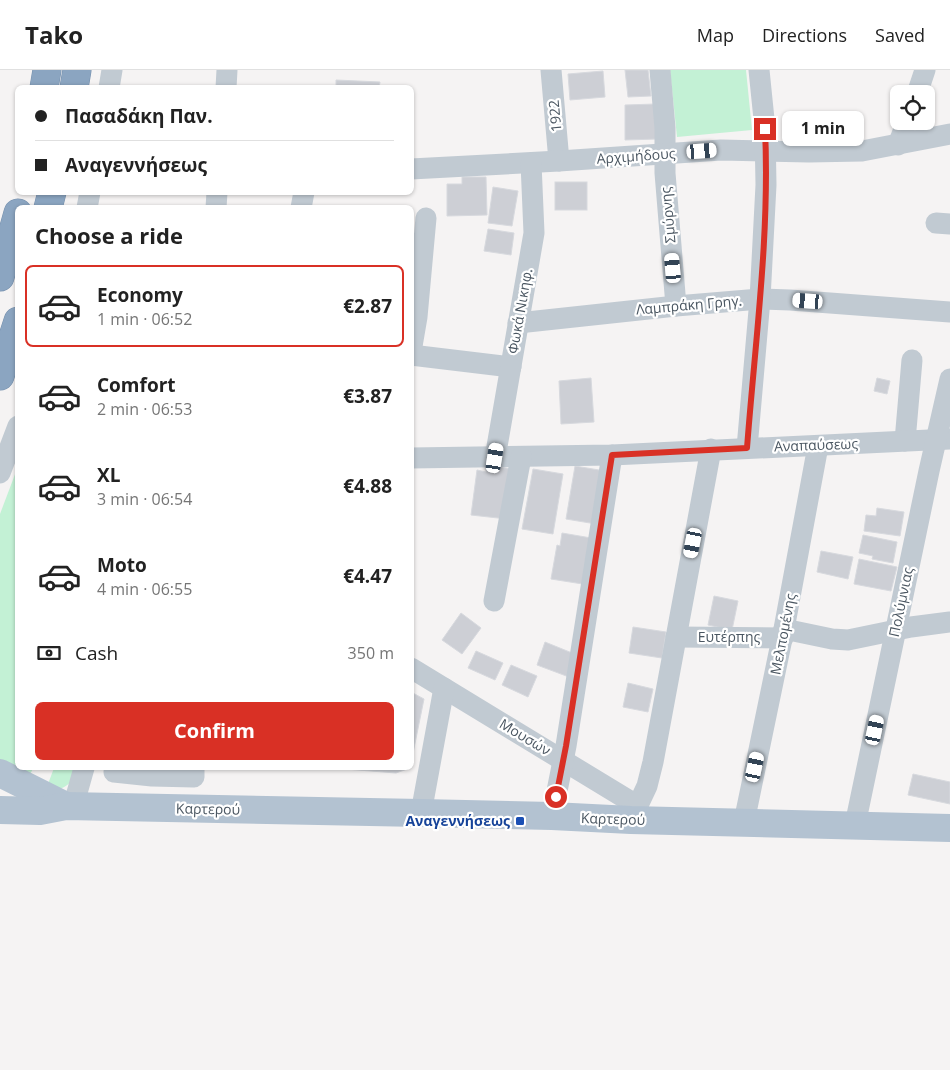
<!DOCTYPE html>
<meta charset="utf-8">
<style>
:root{--surface:#fff;--page:#f2f2f2;--text:#222;--muted:#767676;--line:#e0e0e0;--accent:#d93025}
body{margin:0;font-family:"Open Sans",sans-serif;background:var(--page);color:var(--text);height:100vh;display:flex;flex-direction:column;font-size:19px;white-space:nowrap}
*{box-sizing:border-box;margin:0}
p{font-size:16px;color:var(--muted)}
.icon{flex:none;width:28px;height:28px;fill:none;stroke:currentColor;stroke-width:2;stroke-linecap:round;stroke-linejoin:round}
.map{position:relative;flex:1;overflow:hidden}
.side{position:absolute;left:15px;top:135px;width:399px;height:565px;display:flex;flex-direction:column;background:var(--surface);border-radius:8px;box-shadow:0 1px 4px #0004}
.side>*{flex:none}
.guide{position:absolute;left:15px;top:15px;width:399px;height:110px;border-radius:8px;box-shadow:0 1px 4px #0004;display:grid;align-content:center;height:110px;padding:0 20px;background:var(--surface)}
.controls{position:absolute;left:890px;top:15px;display:grid;gap:10px}
.controls a{display:grid;place-items:center;width:45px;height:45px;border-radius:8px;background:var(--surface);box-shadow:0 1px 4px #0004;font-size:25px}
.end{position:absolute;width:22px;height:22px;margin:-11px;border:6px solid #d93025;background:#fff;box-shadow:0 0 0 2px #fff}
.from{border-radius:50%}
.bubble{position:absolute;height:35px;border-radius:8px;background:var(--surface);box-shadow:0 1px 4px #0004;font-size:16px;font-weight:700;line-height:35px;text-align:center}
.car{position:absolute;width:15px;height:30px;margin:-15px -8px;border-radius:6px;box-shadow:0 0 4px 1px #0007;background:linear-gradient(#fff 24%,#345 0 40%,#fff 0 76%,#345 0 86%,#fff 0)}
.guide b{display:flex;align-items:center;gap:18px;height:48px;font-size:19px}
.guide b+b{border-top:1px solid var(--line)}
.guide i{width:12px;height:12px;background:var(--text)}
ul{padding:0;list-style:none}
li{display:flex;align-items:center;gap:15px;height:82px;margin:0 10px 8px;padding:0 10px;border:2px solid transparent;border-radius:8px}
li div{flex:1}
li b{display:block;font-size:19px}
li em{font-style:normal;font-weight:700}
li.on{border-color:var(--accent)}
li>.icon{width:45px;height:45px;stroke-width:1.5}
h2{padding:0 20px;font-size:22px;line-height:60px}
.pay{display:flex;align-items:center;gap:12px;height:55px;padding:0 20px;font-size:19px}
.pay p{margin-inline-start:auto}
.primary-button{display:flex;gap:10px;margin-top:auto;padding:10px 20px}
.primary-button a{flex:1;height:58px;border-radius:8px;background:var(--accent);color:#fff;font-size:20px;font-weight:700;line-height:58px;text-align:center}
header{display:flex;align-items:center;gap:30px;box-sizing:border-box;height:70px;padding:0 25px;background:var(--surface);border-bottom:1px solid var(--line)}
header strong{font-size:24px}
nav{display:flex;gap:28px;margin-inline-start:auto;font-size:18px}
.map>svg:first-child{display:block}
.green{fill:#c3f1d5}
.building{fill:#cdcfd5;stroke:#d7d9de}
.lines{fill:none;stroke-linecap:round;stroke-linejoin:round}
.highway-casing{stroke:#7690ad;stroke-width:29}
.minor{stroke:#c1cad2;stroke-width:21}
.major{stroke:#b3c2d1;stroke-width:28}
.highway{stroke:#8ba5c1;stroke-width:28}
.route{stroke:#d93025;stroke-width:6}
.transit-dot{fill:#1a4fb4;stroke:#fff;stroke-width:2}
.labels{text-anchor:middle;stroke-width:4.5;stroke-linejoin:round;paint-order:stroke}
.street-label{font-size:14px;fill:#4a5661;stroke:#fff}
.transit-label{font-size:14px;font-weight:bold;fill:#164399;stroke:#fff;text-anchor:end}
</style>
<header>
<strong>Tako</strong>
<nav><a>Map</a><a>Directions</a><a>Saved</a></nav>
</header>
<div class="map">
<svg width="950" height="1000" viewBox="0 0 950 1000">
<rect width="100%" height="100%" fill="#f5f3f3"/>
<g class="green">
<polygon points="670,0 746,0 752,60 677,67"/>
<polygon points="17,399 18,698 33,698 30,705 0,692 0,444"/>
<path d="M 54,698 L 76,698 C 72,709 72,715 59,719 L 48,714 Z"/>
</g>
<g class="building">
<polygon points="625,0 648,0 651,26 628,27"/>
<polygon points="603,1 605,27 570,30 568,4"/>
<polygon points="336,10 380,12 379,18 336,18"/>
<polygon points="656,34 657,69 625,70 625,35"/>
<polygon points="462,107 486,107 487,145 447,146 447,114 462,114"/>
<rect x="555" y="112" width="32" height="28"/>
<polygon points="493,117 518,121 512,156 488,153"/>
<polygon points="488,159 514,163 511,185 484,181"/>
<polygon points="591,308 594,352 561,354 559,311"/>
<polygon points="877,308 890,311 887,324 874,321"/>
<polygon points="486,395 513,399 507,449 471,445 477,400 486,402"/>
<polygon points="575,396 605,401 596,454 566,449"/>
<polygon points="533,399 563,404 553,464 522,459"/>
<polygon points="877,438 904,442 900,466 864,461 866,445 876,446"/>
<polygon points="562,463 597,469 589,515 551,509 557,475 560,476"/>
<polygon points="863,465 897,472 893,493 872,489 873,486 859,483"/>
<polygon points="821,481 853,487 848,509 817,502"/>
<polygon points="859,489 897,497 891,521 854,514"/>
<polygon points="714,526 738,531 732,560 708,555"/>
<polygon points="461,543 481,558 462,584 442,570"/>
<polygon points="633,557 666,562 662,588 629,583"/>
<polygon points="545,572 577,585 569,607 537,595"/>
<polygon points="476,581 503,593 495,610 468,598"/>
<polygon points="511,595 537,606 528,627 502,615"/>
<polygon points="628,613 653,619 648,642 623,637"/>
<polygon points="411,622 424,629 411,693"/>
<polygon points="333,698 410,698 396,703"/>
<polygon points="913,704 950,712 950,734 908,725"/>
</g>
<g class="lines">
<g class="highway-casing">
<g id="highway">
<polyline points="44,18 47,0"/>
<polyline points="74,18 77,0"/>
<polyline points="48,138 52,122"/>
<polyline points="0,207 18,143"/>
<polyline points="0,306 18,251"/>
</g>
</g>
<g class="minor">
<polyline points="551,0 559,91"/>
<polyline points="660,0 665,58 665,103 676,236"/>
<polyline points="109,18 112,0"/>
<polyline points="226,18 227,0"/>
<polyline points="917,24 925,0"/>
<polyline points="898,75 907,51"/>
<polyline points="411,99 559,91 721,80 809,82 862,81 950,64"/>
<polyline points="87,138 90,122"/>
<polyline points="216,138 217,122"/>
<polyline points="301,138 304,122"/>
<polyline points="936,153 950,154"/>
<polyline points="518,253 676,236 760,229 790,230 950,242"/>
<polyline points="411,282 417,247 426,148"/>
<polyline points="411,285 511,297"/>
<polyline points="905,371 912,290"/>
<polyline points="747,378 760,229 766,115 765,59 759,0"/>
<polyline points="411,388 612,385 950,369"/>
<polyline points="495,388 534,163 531,93"/>
<polyline points="0,403 18,356"/>
<polyline points="494,531 521,387"/>
<polyline points="784,559 832,569 848,570 911,557 950,552"/>
<polyline points="676,567 783,568"/>
<polyline points="411,598 638,736"/>
<polyline points="115,698 114,702 152,706 194,707 194,698"/>
<polyline points="73,737 84,698"/>
<polyline points="421,743 444,618"/>
<polyline points="552,746 566,676 612,385"/>
<polyline points="631,750 647,716 653,692 711,379"/>
<polyline points="744,752 784,559 818,376"/>
<polyline points="855,755 929,401 950,309"/>
</g>
<g class="major">
<polyline points="0,703 66,736"/>
<polyline points="0,740 40,741 66,736 421,743 552,746 631,750 950,758"/>
</g>
<use href="#highway" class="highway"/>
</g>
<g class="lines">
<path class="route" d="M 556,727 L 566,676 L 612,385 L 747,378 C 755,272 770,165 765,59"/>
</g>
<rect class="transit-dot" x="515" y="746" width="10" height="10" rx="2.5"/>
<g class="labels">
<g class="street-label">
<text transform="translate(555 46) rotate(-95)" y="5">1922</text>
<text transform="translate(636 86) rotate(-4)" y="5">Αρχιμήδους</text>
<text transform="translate(668 145) rotate(-95)" y="5">Σμύρνης</text>
<text transform="translate(689 235) rotate(-5)" y="5">Λαμπράκη Γρηγ.</text>
<text transform="translate(520 241) rotate(-80)" y="5">Φωκά Νικηφ.</text>
<text transform="translate(816 375) rotate(-2)" y="5">Αναπαύσεως</text>
<text transform="translate(901 532) rotate(-78)" y="5">Πολύμνιας</text>
<text transform="translate(783 564) rotate(-79)" y="5">Μελπομένης</text>
<text x="729" y="572">Ευτέρπης</text>
<text transform="translate(525 667) rotate(31)" y="5">Μουσών</text>
<text transform="translate(208 739) rotate(1)" y="5">Καρτερού</text>
<text transform="translate(613 749) rotate(2)" y="5">Καρτερού</text>
</g>
<g class="transit-label">
<text x="510" y="756">Αναγεννήσεως</text>
</g>
</g>
</svg>
<div class="controls">
<a><svg class="icon" aria-label="locate" viewBox="0 0 24 24"><circle cx="12" cy="12" r="6"/><path d="M12 2v4M12 18v4M2 12h4M18 12h4"/></svg></a>
</div>
<i class="end from" style="left:556px;top:727px"></i>
<i class="end" style="left:765px;top:59px"></i>
<div class="bubble" style="left:782px;top:41px;width:82px">1 min</div>
<i class="car" style="left:702px;top:81px;rotate:86deg"></i>
<i class="car" style="left:673px;top:198px;rotate:355deg"></i>
<i class="car" style="left:808px;top:231px;rotate:274deg"></i>
<i class="car" style="left:495px;top:388px;rotate:9deg"></i>
<i class="car" style="left:693px;top:473px;rotate:191deg"></i>
<i class="car" style="left:875px;top:660px;rotate:12deg"></i>
<i class="car" style="left:755px;top:697px;rotate:12deg"></i>
<div class="guide">
<b><i class="from"></i>Πασαδάκη Παν.</b>
<b><i></i>Αναγεννήσεως</b>
</div>
<section class="side">
<h2>Choose a ride</h2>
<ul>
<li class="on"><svg class="icon" aria-label="car" viewBox="0 0 24 24"><path d="M5 17H2v-5l4-1 3-4h7l3 4 3 1v5h-3M9 17h6M6 11h13"/><circle cx="7" cy="17" r="2"/><circle cx="17" cy="17" r="2"/></svg><div><b>Economy</b><p>1 min · 06:52</p></div><em>€2.87</em></li>
<li><svg class="icon" aria-label="car" viewBox="0 0 24 24"><path d="M5 17H2v-5l4-1 3-4h7l3 4 3 1v5h-3M9 17h6M6 11h13"/><circle cx="7" cy="17" r="2"/><circle cx="17" cy="17" r="2"/></svg><div><b>Comfort</b><p>2 min · 06:53</p></div><em>€3.87</em></li>
<li><svg class="icon" aria-label="car" viewBox="0 0 24 24"><path d="M5 17H2v-5l4-1 3-4h7l3 4 3 1v5h-3M9 17h6M6 11h13"/><circle cx="7" cy="17" r="2"/><circle cx="17" cy="17" r="2"/></svg><div><b>XL</b><p>3 min · 06:54</p></div><em>€4.88</em></li>
<li><svg class="icon" aria-label="car" viewBox="0 0 24 24"><path d="M5 17H2v-5l4-1 3-4h7l3 4 3 1v5h-3M9 17h6M6 11h13"/><circle cx="7" cy="17" r="2"/><circle cx="17" cy="17" r="2"/></svg><div><b>Moto</b><p>4 min · 06:55</p></div><em>€4.47</em></li>
</ul>
<div class="pay"><svg class="icon" aria-label="cash" viewBox="0 0 24 24"><path d="M3 7h18v10H3z"/><circle cx="12" cy="12" r="2"/></svg>Cash<p>350 m</p></div>
<div class="primary-button"><a>Confirm</a></div>
</section>
</div>
